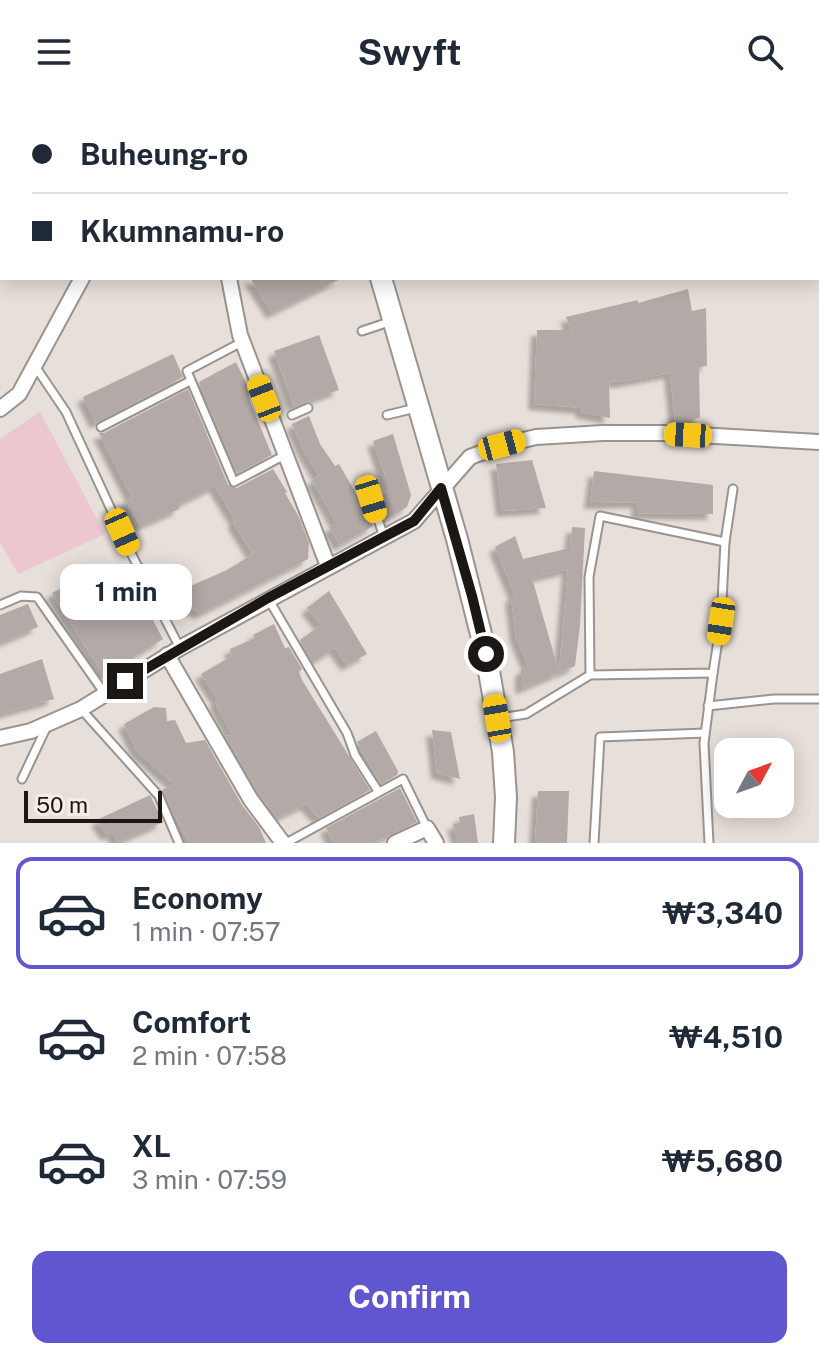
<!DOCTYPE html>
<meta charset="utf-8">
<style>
:root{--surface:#fff;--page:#f2f2f3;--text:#1f2937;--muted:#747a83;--line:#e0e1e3;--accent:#6056cf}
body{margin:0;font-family:"Public Sans",sans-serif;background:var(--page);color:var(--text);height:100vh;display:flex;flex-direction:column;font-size:30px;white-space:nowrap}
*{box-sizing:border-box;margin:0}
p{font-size:26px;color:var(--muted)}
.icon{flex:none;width:44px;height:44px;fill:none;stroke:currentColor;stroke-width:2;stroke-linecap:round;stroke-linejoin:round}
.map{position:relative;height:739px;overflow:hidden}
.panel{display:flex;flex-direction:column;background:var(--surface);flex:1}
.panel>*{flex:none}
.banner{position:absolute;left:0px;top:0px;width:820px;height:176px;box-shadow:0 4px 20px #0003;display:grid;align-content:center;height:176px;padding:0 32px;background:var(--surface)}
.needle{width:52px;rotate:49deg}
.tools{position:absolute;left:714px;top:634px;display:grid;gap:16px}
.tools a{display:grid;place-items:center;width:80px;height:80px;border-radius:16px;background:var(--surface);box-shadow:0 4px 20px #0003;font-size:40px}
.scale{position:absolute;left:24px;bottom:20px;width:138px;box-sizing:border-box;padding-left:8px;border:4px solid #1a1715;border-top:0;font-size:22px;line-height:28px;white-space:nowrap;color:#1a1715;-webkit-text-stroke:6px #f4ece6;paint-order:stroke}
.end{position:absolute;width:36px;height:36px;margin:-18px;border:10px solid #1a1715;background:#fff;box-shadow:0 0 0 4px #fff}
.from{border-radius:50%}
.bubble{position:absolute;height:56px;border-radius:16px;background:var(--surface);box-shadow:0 4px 20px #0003;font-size:26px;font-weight:700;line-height:56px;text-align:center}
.car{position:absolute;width:24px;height:48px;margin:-24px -12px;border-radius:10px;box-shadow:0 0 6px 2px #0007;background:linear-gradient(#f5c518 24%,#345 0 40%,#f5c518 0 76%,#345 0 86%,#f5c518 0)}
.banner b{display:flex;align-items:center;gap:28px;height:76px;font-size:30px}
.banner b+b{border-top:2px solid var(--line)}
.banner i{width:20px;height:20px;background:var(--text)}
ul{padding:14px 0 0;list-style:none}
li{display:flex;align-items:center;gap:24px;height:112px;margin:0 16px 12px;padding:0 16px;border:4px solid transparent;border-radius:16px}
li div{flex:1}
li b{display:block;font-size:30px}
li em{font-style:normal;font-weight:700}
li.on{border-color:var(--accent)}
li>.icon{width:72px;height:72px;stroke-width:1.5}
.button{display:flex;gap:16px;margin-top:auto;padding:16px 32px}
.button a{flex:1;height:92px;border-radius:16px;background:var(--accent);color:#fff;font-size:32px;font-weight:700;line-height:92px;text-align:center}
header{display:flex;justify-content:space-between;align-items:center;height:104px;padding:0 32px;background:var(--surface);font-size:36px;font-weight:700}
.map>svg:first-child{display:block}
.green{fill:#ecc7cf}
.building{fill:#b3a9a7;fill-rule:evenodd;filter:url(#shadow)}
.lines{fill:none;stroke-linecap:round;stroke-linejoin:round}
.lane-casing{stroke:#9b938e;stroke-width:11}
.street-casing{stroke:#9b938e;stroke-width:18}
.secondary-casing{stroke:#9b938e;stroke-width:24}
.lane{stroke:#fff;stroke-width:7}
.street{stroke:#fff;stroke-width:14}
.secondary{stroke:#fff;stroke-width:20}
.route{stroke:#1a1715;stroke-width:10}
</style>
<header><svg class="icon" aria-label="menu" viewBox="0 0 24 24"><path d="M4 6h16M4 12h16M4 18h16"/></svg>Swyft<svg class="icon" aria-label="search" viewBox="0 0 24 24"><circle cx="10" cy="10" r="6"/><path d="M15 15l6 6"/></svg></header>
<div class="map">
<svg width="819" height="739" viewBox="0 0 819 739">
<defs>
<filter id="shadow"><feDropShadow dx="-6" dy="6" stdDeviation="2" flood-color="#0004"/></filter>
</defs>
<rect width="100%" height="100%" fill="#e7dfd9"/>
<polygon class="green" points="40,308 105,430 18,470 0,438 0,335"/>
<g class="building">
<polygon points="250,174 342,174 272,209"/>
<polygon points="688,185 692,207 706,204 707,262 699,263 700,314 675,317 670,269 620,278 609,277 610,314 581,308 582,304 534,300 537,226 571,226 566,213 638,196 638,199"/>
<polygon points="319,231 339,286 294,302 274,247"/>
<polygon points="173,250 183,273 96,319 83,293"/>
<polygon points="236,258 248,283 250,298 272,351 237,369 199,278"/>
<polygon points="188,285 228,381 237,384 273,365 287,388 285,389 299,413 309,439 308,455 201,509 188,504 179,487 227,466 253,450 233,418 236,417 215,382 179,400 179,405 140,422 126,396 132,393 99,329 104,329"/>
<polygon points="309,312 320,340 335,362 339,360 364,403 366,401 373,422 340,441 329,423 337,420 312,376 319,372 304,347 292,320"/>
<polygon points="393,330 411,391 407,403 385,416 377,394 390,386 373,337"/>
<polygon points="532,356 546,404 502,407 496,360"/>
<polygon points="594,367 713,381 713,410 637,409 638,398 590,399"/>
<path d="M 572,423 L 585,424 L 580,521 L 575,562 L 521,585 L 521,566 L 528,562 L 516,533 L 511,493 L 515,491 L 495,443 L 515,432 L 523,455 L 570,444 ZM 568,465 L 559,568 L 532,474 Z"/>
<polygon points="109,460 111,466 117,464 121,471 127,468 163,535 104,572 52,489"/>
<polygon points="329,487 367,550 347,561 335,544 313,558 300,536 321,521 307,504"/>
<polygon points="28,500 38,523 0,539 0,511"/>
<polygon points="274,520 285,544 289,543 302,565 299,568 302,576 370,686 319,714 306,700 277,714 259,690 226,632 232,631 215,598 218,596 201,570 232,552 230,545 255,534 253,531"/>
<polygon points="42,555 54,595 0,610 0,570"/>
<polygon points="154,603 166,604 167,617 175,616 186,639 205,636 242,701 259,723 266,739 189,739 162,686 174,680 137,647 124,620"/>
<polygon points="432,626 451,628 460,675 437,669"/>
<polygon points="376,627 398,667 397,671 381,680 357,638"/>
<polygon points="400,684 417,718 373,739 334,739 326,724"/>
<polygon points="538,687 569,687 567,739 535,739"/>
<polygon points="150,691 163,718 118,738 112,728 107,731 97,716"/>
<polygon points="474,710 478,739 459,739 453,720 460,719 459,713"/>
</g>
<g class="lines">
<g class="lane-casing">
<g id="lane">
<polyline points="161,0 162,2"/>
<polyline points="362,227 392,217"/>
<polyline points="242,238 187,267 234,378 285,351"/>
<polyline points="35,262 66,308 133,453 180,544"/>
<polyline points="292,311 308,304"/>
<polyline points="387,311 416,304"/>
<polyline points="101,323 190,277"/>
<polyline points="371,395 384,433"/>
<polyline points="725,438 733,385"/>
<polyline points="269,496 347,629 355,651 378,687"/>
<polyline points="0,501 21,492 37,493 105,590"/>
<polyline points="708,602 774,595 819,595"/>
<polyline points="81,605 159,692 179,739"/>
<polyline points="499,614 526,610 590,571 713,569 721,517 725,438 600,412 589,473 590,571"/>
<polyline points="22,675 47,622"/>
<polyline points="286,739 403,675 427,724"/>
<polyline points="594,739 600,633 705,629"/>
<polyline points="709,739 704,639 713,569"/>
</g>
</g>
<g class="street-casing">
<g id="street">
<polyline points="690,0 690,2"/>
<polyline points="199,2 202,0"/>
<polyline points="229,174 240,231 328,462"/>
<polyline points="0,305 19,290 82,174"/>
<polyline points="167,551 251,696 283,739"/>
<polyline points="0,634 31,627 81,605 180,544 414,417 470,353 502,341 536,333 603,329 663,329 819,338"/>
<polyline points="395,739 427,724 436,739"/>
</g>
</g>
<g class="secondary-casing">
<g id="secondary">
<polyline points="343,0 343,2"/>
<polyline points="381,174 457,435 486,550 503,648 506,693 504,739"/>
</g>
</g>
<use href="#lane" class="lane"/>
<use href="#street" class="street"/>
<use href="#secondary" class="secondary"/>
</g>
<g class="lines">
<polyline class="route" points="125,577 268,494 414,417 441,384 472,492 486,550"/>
</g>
</svg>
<div class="tools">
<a><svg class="needle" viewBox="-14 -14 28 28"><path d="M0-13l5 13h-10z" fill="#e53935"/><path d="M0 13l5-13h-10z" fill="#747a83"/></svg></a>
</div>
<div class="scale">50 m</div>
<i class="end from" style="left:486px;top:550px"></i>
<i class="end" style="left:125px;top:577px"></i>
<div class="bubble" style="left:60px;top:460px;width:132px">1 min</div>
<i class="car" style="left:264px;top:294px;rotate:339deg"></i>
<i class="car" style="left:688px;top:331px;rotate:273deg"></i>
<i class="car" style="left:502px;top:341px;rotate:75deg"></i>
<i class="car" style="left:371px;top:395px;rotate:163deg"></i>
<i class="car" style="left:122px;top:428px;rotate:156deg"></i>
<i class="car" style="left:721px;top:517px;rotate:189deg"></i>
<i class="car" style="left:497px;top:614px;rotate:350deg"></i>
<div class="banner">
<b><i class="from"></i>Buheung-ro</b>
<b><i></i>Kkumnamu-ro</b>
</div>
</div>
<section class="panel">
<ul>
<li class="on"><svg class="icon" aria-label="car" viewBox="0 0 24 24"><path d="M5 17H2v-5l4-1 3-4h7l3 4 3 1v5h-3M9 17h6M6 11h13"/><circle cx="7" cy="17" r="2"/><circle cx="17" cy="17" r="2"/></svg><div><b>Economy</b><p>1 min · 07:57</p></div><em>₩3,340</em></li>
<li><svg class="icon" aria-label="car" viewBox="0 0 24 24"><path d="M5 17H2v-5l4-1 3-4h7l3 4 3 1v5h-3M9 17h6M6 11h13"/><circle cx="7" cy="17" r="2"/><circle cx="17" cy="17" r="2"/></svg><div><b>Comfort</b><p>2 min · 07:58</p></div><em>₩4,510</em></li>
<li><svg class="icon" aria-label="car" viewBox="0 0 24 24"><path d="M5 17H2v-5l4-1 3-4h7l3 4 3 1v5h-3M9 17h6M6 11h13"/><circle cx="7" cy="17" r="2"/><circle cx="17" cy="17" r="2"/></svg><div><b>XL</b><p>3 min · 07:59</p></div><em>₩5,680</em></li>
</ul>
<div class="button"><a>Confirm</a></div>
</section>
